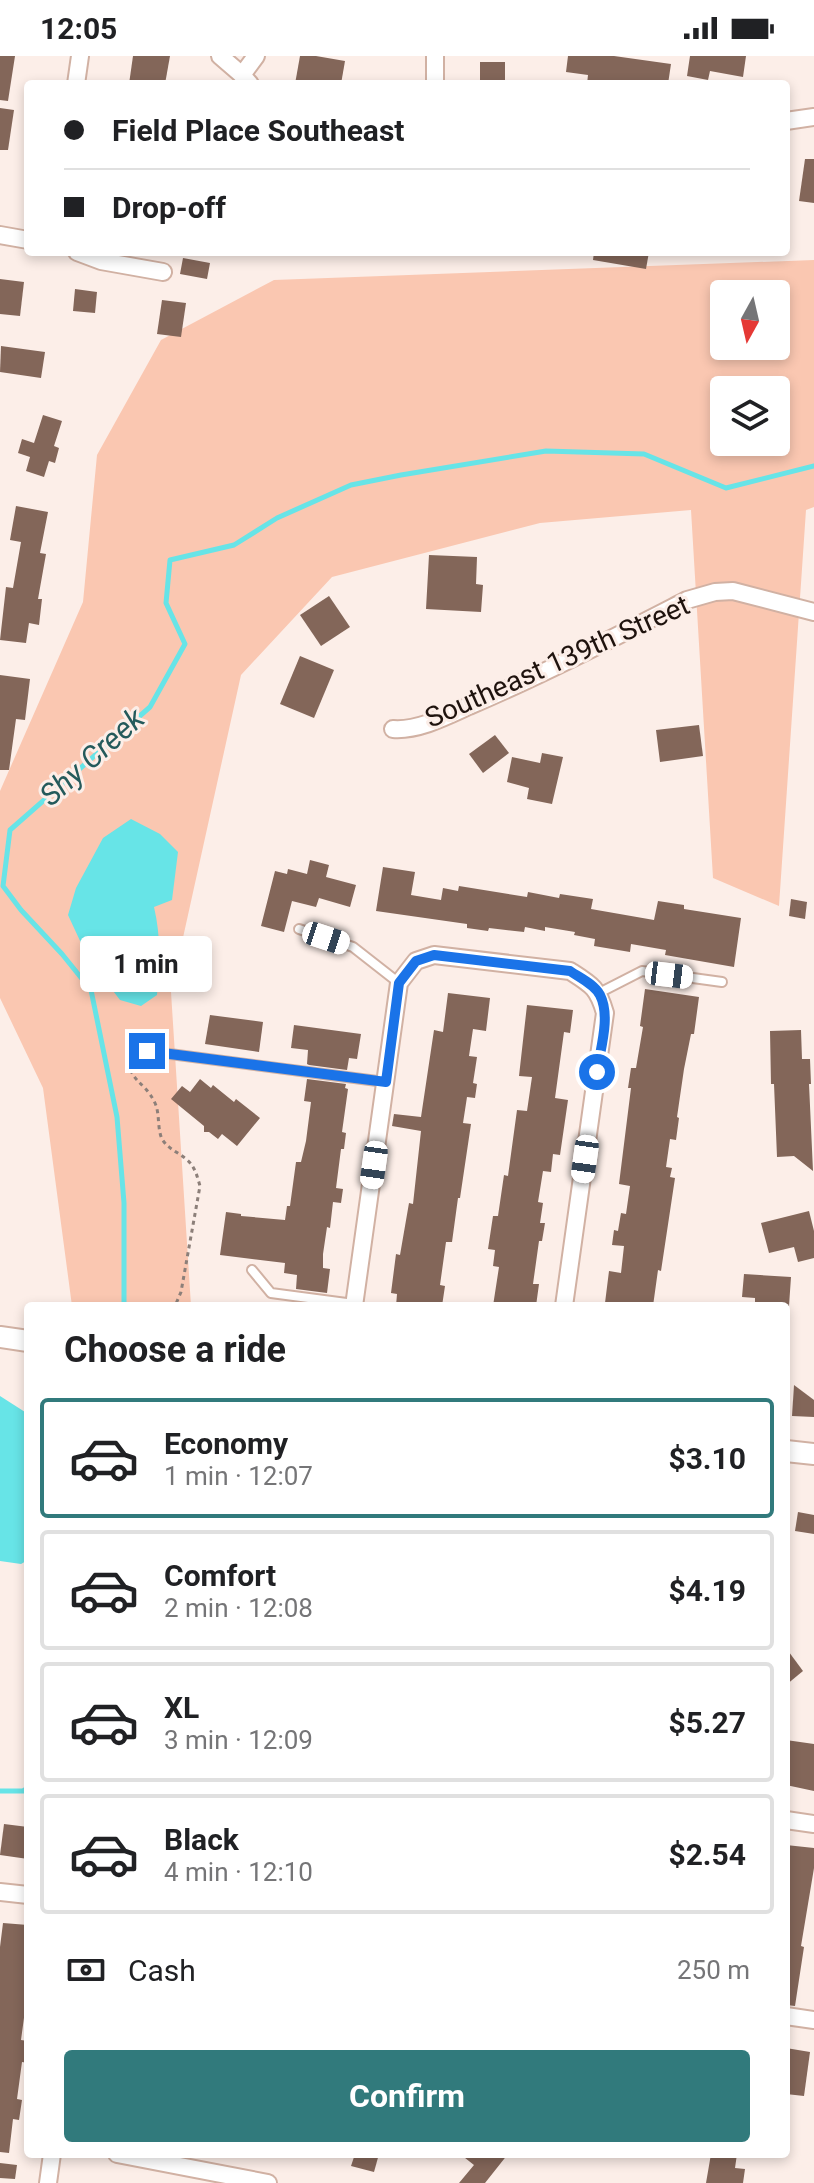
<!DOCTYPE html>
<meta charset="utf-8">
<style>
:root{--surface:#fff;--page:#f6f6f6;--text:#202124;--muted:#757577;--line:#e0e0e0;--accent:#317a7c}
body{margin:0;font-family:Roboto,sans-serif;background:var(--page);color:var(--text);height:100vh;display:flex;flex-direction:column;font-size:30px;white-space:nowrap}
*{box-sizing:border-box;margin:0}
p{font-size:26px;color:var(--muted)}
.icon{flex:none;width:44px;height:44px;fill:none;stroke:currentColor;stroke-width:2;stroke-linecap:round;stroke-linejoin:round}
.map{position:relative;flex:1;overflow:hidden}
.drawer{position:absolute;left:24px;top:1246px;width:766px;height:856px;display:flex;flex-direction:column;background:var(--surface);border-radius:8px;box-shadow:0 4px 12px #0003}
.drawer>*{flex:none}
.guide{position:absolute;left:24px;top:24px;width:766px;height:176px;border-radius:8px;box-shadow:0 4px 12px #0003;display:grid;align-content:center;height:176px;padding:0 40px;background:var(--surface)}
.needle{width:52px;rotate:188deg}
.fabs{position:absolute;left:710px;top:224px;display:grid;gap:16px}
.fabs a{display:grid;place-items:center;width:80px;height:80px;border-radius:8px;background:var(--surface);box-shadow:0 4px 12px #0003;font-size:40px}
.end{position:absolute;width:36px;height:36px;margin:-18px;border:10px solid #1a73e8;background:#fff;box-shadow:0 0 0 4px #fff}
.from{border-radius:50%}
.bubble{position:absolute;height:56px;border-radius:8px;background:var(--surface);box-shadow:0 4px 12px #0003;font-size:26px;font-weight:700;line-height:56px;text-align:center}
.car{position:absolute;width:24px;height:48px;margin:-24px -12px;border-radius:10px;box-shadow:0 0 6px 2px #0007;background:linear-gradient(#fff 24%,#345 0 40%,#fff 0 76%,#345 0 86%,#fff 0)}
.guide b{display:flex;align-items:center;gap:28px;height:76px;font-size:30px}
.guide b+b{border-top:2px solid var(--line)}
.guide i{width:20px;height:20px;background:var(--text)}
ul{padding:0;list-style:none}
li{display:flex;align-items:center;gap:24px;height:120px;margin:0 16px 12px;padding:0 24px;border:4px solid var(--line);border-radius:8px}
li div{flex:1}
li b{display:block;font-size:30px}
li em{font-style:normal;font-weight:700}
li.selected{border-color:var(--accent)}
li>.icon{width:72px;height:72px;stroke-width:1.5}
h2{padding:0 40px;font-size:36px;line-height:96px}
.pay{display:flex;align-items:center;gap:20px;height:88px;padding:0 40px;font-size:30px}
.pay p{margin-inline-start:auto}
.primary-button{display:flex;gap:16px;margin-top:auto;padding:16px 40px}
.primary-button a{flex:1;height:92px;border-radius:8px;background:var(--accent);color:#fff;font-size:32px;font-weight:700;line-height:92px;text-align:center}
.status{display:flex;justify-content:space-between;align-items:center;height:56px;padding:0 40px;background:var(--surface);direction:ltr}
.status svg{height:22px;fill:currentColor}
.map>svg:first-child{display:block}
.green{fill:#fac7b1;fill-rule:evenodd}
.water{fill:#67e4e7}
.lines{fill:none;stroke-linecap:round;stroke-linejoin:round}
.stream{stroke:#67e4e7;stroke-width:5}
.building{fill:#836659}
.service-casing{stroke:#d1b1a3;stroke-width:12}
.minor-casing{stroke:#d1b1a3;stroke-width:20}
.tertiary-casing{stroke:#d1b1a3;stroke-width:24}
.path{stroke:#8c7f79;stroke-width:3;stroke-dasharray:4 4;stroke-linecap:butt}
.service{stroke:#fff;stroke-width:8}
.minor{stroke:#fff;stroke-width:16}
.tertiary{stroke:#fff;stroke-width:20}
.route{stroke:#1a73e8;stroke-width:10}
.labels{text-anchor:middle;stroke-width:6;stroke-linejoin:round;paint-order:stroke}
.street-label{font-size:28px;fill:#1f130e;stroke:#fceee8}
.water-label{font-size:30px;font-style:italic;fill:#245a5b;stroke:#fceee8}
</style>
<div class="status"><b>12:05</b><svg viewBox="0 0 49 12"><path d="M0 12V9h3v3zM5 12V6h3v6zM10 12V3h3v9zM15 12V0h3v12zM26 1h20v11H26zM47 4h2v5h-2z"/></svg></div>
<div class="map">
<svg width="814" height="2127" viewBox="0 0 814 2127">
<rect width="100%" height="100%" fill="#fceee8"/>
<path class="green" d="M 814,204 L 814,451 L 806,454 L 779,850 L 713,822 L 691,454 L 540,467 L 332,521 L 241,619 L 171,936 L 191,1250 L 72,1250 L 43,1032 L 0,942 L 0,735 L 83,546 L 97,399 L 161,284 L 274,224 ZM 724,238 L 776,238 L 776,290 L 724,290 ZM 724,334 L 776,334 L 776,386 L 724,386 Z"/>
<g class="water">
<path d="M 131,763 L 160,778 L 178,796 L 172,844 L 154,851 C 161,881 160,908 157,939 L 141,950 L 120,944 L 88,902 L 68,859 L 76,832 L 103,782 Z"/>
<polygon points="0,1340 25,1356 28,1354 28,1504 21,1508 0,1505"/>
</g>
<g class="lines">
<g class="stream">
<polyline points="124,1250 124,1147 117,1061 91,934 62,898 21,854 3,830 10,774 150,651 185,588 166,547 170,504 234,489 277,462 351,429 401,419 546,395 644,398 726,432 814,410"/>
<polyline points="0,1735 23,1735 28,1732"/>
</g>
</g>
<g class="building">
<polygon points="0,0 15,0 8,45 0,44"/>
<polygon points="133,0 170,0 165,28 129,28"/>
<polygon points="300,0 316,0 345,5 341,28 295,28"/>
<polygon points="568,0 614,0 671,8 668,28 638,28 610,25 610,28 587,28 588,19 566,16"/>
<polygon points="690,0 746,0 743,21 710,15 708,24 687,20"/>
<rect x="480" y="6" width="25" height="22"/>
<polygon points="0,52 14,54 8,94 0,94"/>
<polygon points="805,103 814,103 814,147 799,145"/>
<polygon points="594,196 649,196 646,213 593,204"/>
<polygon points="183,202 210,207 207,223 180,218"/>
<polygon points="0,223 24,226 20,260 0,258"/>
<polygon points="75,233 97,236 95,257 73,255"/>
<polygon points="162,244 186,247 181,281 157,278"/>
<polygon points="1,290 45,296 41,322 0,316"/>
<polygon points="43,359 62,365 54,390 59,392 55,407 49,405 44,421 26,415 30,401 18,397 22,383 34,387"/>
<polygon points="16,450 48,456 40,497 46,498 38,543 42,543 39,569 29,567 26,587 0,584 6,531 13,532 21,486 10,484"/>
<polygon points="429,499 477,501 476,528 483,529 481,556 426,553"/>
<polygon points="329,540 350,571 321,590 300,559"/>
<polygon points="300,600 334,614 314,662 280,648"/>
<polygon points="0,619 30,623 25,664 16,663 9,714 0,714"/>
<polygon points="699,669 703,700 660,706 656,674"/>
<polygon points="495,679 509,697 483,717 469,698"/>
<polygon points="542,697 563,701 552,748 527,743 529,732 507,726 512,701 540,707"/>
<polygon points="310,804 329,809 326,821 356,829 350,851 319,842 316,851 292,845 284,876 261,870 275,815 287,818 288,813 307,818"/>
<polygon points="383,811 415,816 411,839 441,844 443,832 458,835 459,830 527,841 528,836 559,842 560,838 593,843 591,853 654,864 658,845 684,849 684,853 741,862 734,911 665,899 666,894 631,888 630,896 594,890 595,883 574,879 575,876 545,871 545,875 525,871 524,876 489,872 488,875 467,872 467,868 376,855"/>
<polygon points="791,843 807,846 805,863 789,860"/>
<polygon points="645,933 699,941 694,978 691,978 684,1013 677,1061 679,1062 676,1084 670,1083 666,1111 672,1112 670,1121 675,1122 661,1215 658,1214 653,1250 624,1250 605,1247 609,1215 621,1217 624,1190 612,1189 614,1174 618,1175 621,1157 626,1158 630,1130 619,1128 631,1032 628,1032 631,1012 636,1012 643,971 640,970"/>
<polygon points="448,937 490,942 486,975 473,973 469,1000 477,1001 473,1027 477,1028 475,1042 467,1041 463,1067 471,1068 460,1142 458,1142 452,1186 446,1186 440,1229 445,1230 442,1250 396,1250 397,1238 391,1237 396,1198 400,1199 409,1147 413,1148 421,1075 392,1070 394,1058 421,1061 434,974 443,976"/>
<polygon points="527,949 573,954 570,977 564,976 555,1042 568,1044 560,1099 553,1098 551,1116 543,1115 538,1146 543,1147 540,1167 545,1167 542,1185 539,1185 533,1228 539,1228 536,1250 493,1250 499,1211 493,1210 495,1194 488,1193 493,1160 498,1160 504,1119 508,1120 517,1054 527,1055 532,1021 519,1020"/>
<polygon points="210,959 263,966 259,996 205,988"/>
<polygon points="294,969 361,978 357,1003 349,1002 347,1014 309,1009 307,1008 308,994 291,992"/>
<polygon points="801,974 802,1003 810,1003 811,1028 809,1028 813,1115 794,1100 777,1101 774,1028 771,1028 770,975"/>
<polygon points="200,1023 211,1032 213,1029 234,1046 236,1043 260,1062 237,1090 222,1078 218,1083 209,1076 204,1076 204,1070 171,1043 182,1030 190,1036"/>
<polygon points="307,1023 346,1028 345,1032 348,1033 342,1076 346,1077 344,1093 341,1093 336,1132 343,1133 341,1147 333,1146 330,1172 327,1171 323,1198 323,1212 330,1213 327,1237 296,1233 297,1219 284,1217 285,1207 220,1199 226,1156 241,1158 241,1160 285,1164 287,1150 290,1150 296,1106 301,1106 306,1085 311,1046 304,1045"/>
<polygon points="809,1155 814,1175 814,1202 798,1206 794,1191 769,1197 761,1167"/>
<polygon points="744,1218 791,1221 789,1250 755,1250 755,1242 742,1241"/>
<polygon points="794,1329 814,1344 814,1361 792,1360"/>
<polygon points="798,1456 814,1459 814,1478 795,1475"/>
<polygon points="786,1592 803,1615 786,1629"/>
<polygon points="786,1684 814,1688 814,1735 786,1729"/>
<polygon points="4,1768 28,1771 28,1803 0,1799"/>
<polygon points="786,1789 814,1792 814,1812 801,1890 804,1891 795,1950 786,1949"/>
<polygon points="3,1867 28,1869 28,1947 26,1947 21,1984 28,1985 28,2007 22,2006 17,2043 22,2044 19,2064 13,2063 9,2097 0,2096 0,1891"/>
<polygon points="786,1992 810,1996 804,2040 786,2038"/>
<polygon points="355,2098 379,2098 374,2116 351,2110"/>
<polygon points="460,2098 508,2098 485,2127 459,2127 474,2109"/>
<polygon points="711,2098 737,2098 735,2112 745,2113 743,2127 706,2127"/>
<polygon points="0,2107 17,2109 15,2123 0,2122"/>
</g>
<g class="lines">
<g class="service-casing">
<g id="service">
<polyline points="299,873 353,891 399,927"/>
<polyline points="599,937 642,915 722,926"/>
<polyline points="147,995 385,1026"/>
<polyline points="252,1214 271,1237 354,1248"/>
</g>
</g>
<g class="minor-casing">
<g id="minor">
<polyline points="220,0 242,19 250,28"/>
<polyline points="242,19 256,0"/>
<polyline points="76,28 80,0"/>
<polyline points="435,28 435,0"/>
<polyline points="786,65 814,61"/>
<polyline points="0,179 28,184"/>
<polyline points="77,196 101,205 163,216"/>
<path d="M 393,673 C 418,675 447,660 469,650 C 544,618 615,581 687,544 L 715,536 L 733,535 L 814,556"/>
<path d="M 354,1250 L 399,927 L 416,905 L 434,899 L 570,915 C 592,929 598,932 605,957 L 564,1250"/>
<polyline points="786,1764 814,1768"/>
<polyline points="0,1836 28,1839"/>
<polyline points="786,1960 814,1964"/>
<polyline points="117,2098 268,2127"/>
<polyline points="48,2127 52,2098"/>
</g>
</g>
<g class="tertiary-casing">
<g id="tertiary">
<polyline points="0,1281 28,1285"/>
<polyline points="786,1395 814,1398"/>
</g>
</g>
<path class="path" d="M 135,994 L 131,994 C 124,1025 144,1023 155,1047 C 160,1058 157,1072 162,1083 C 168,1093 178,1096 186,1103 C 195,1110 197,1120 200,1130 L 181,1236 L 175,1250"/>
<use href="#service" class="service"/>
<use href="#minor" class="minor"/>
<use href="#tertiary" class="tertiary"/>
</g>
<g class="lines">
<path class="route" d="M 147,995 L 386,1026 L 399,927 L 416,905 L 434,899 L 570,915 C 580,922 594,928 600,939 C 611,961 600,993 597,1016"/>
</g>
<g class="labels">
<g class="street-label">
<text transform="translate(557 605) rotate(-24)" y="10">Southeast 139th Street</text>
</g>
<g class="water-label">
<text transform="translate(92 701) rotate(-42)" y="10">Shy Creek</text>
</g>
</g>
</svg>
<div class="fabs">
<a><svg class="needle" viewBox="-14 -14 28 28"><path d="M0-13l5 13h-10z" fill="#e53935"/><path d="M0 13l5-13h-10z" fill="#757577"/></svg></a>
<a><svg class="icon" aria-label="layers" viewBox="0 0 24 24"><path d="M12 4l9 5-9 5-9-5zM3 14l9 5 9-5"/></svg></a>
</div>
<i class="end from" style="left:597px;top:1016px"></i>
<i class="end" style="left:147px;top:995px"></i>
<div class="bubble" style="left:80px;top:880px;width:132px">1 min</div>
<i class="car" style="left:326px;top:882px;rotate:108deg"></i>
<i class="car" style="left:669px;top:919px;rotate:97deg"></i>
<i class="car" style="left:585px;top:1103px;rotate:188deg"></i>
<i class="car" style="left:374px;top:1109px;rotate:188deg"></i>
<div class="guide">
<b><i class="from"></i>Field Place Southeast</b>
<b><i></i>Drop-off</b>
</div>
<section class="drawer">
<h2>Choose a ride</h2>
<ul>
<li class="selected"><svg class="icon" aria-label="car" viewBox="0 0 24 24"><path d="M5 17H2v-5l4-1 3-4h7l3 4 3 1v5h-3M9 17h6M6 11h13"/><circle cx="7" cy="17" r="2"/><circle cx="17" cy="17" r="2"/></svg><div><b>Economy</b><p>1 min · 12:07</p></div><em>$3.10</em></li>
<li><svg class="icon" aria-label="car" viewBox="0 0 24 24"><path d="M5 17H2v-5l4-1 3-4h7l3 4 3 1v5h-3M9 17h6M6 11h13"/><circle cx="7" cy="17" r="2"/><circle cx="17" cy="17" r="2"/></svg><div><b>Comfort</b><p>2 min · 12:08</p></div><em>$4.19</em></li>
<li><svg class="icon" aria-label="car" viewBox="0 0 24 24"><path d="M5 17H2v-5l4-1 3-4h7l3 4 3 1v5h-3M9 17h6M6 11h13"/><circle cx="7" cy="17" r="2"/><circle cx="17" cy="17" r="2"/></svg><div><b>XL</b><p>3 min · 12:09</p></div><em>$5.27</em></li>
<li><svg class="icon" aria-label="car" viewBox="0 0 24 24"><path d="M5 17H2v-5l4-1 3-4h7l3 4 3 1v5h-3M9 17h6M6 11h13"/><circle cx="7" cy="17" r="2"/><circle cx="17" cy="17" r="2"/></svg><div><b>Black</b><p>4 min · 12:10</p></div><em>$2.54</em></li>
</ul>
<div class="pay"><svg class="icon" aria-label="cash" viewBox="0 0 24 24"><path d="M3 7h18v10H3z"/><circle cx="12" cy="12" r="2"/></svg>Cash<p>250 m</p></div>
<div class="primary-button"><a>Confirm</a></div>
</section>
</div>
